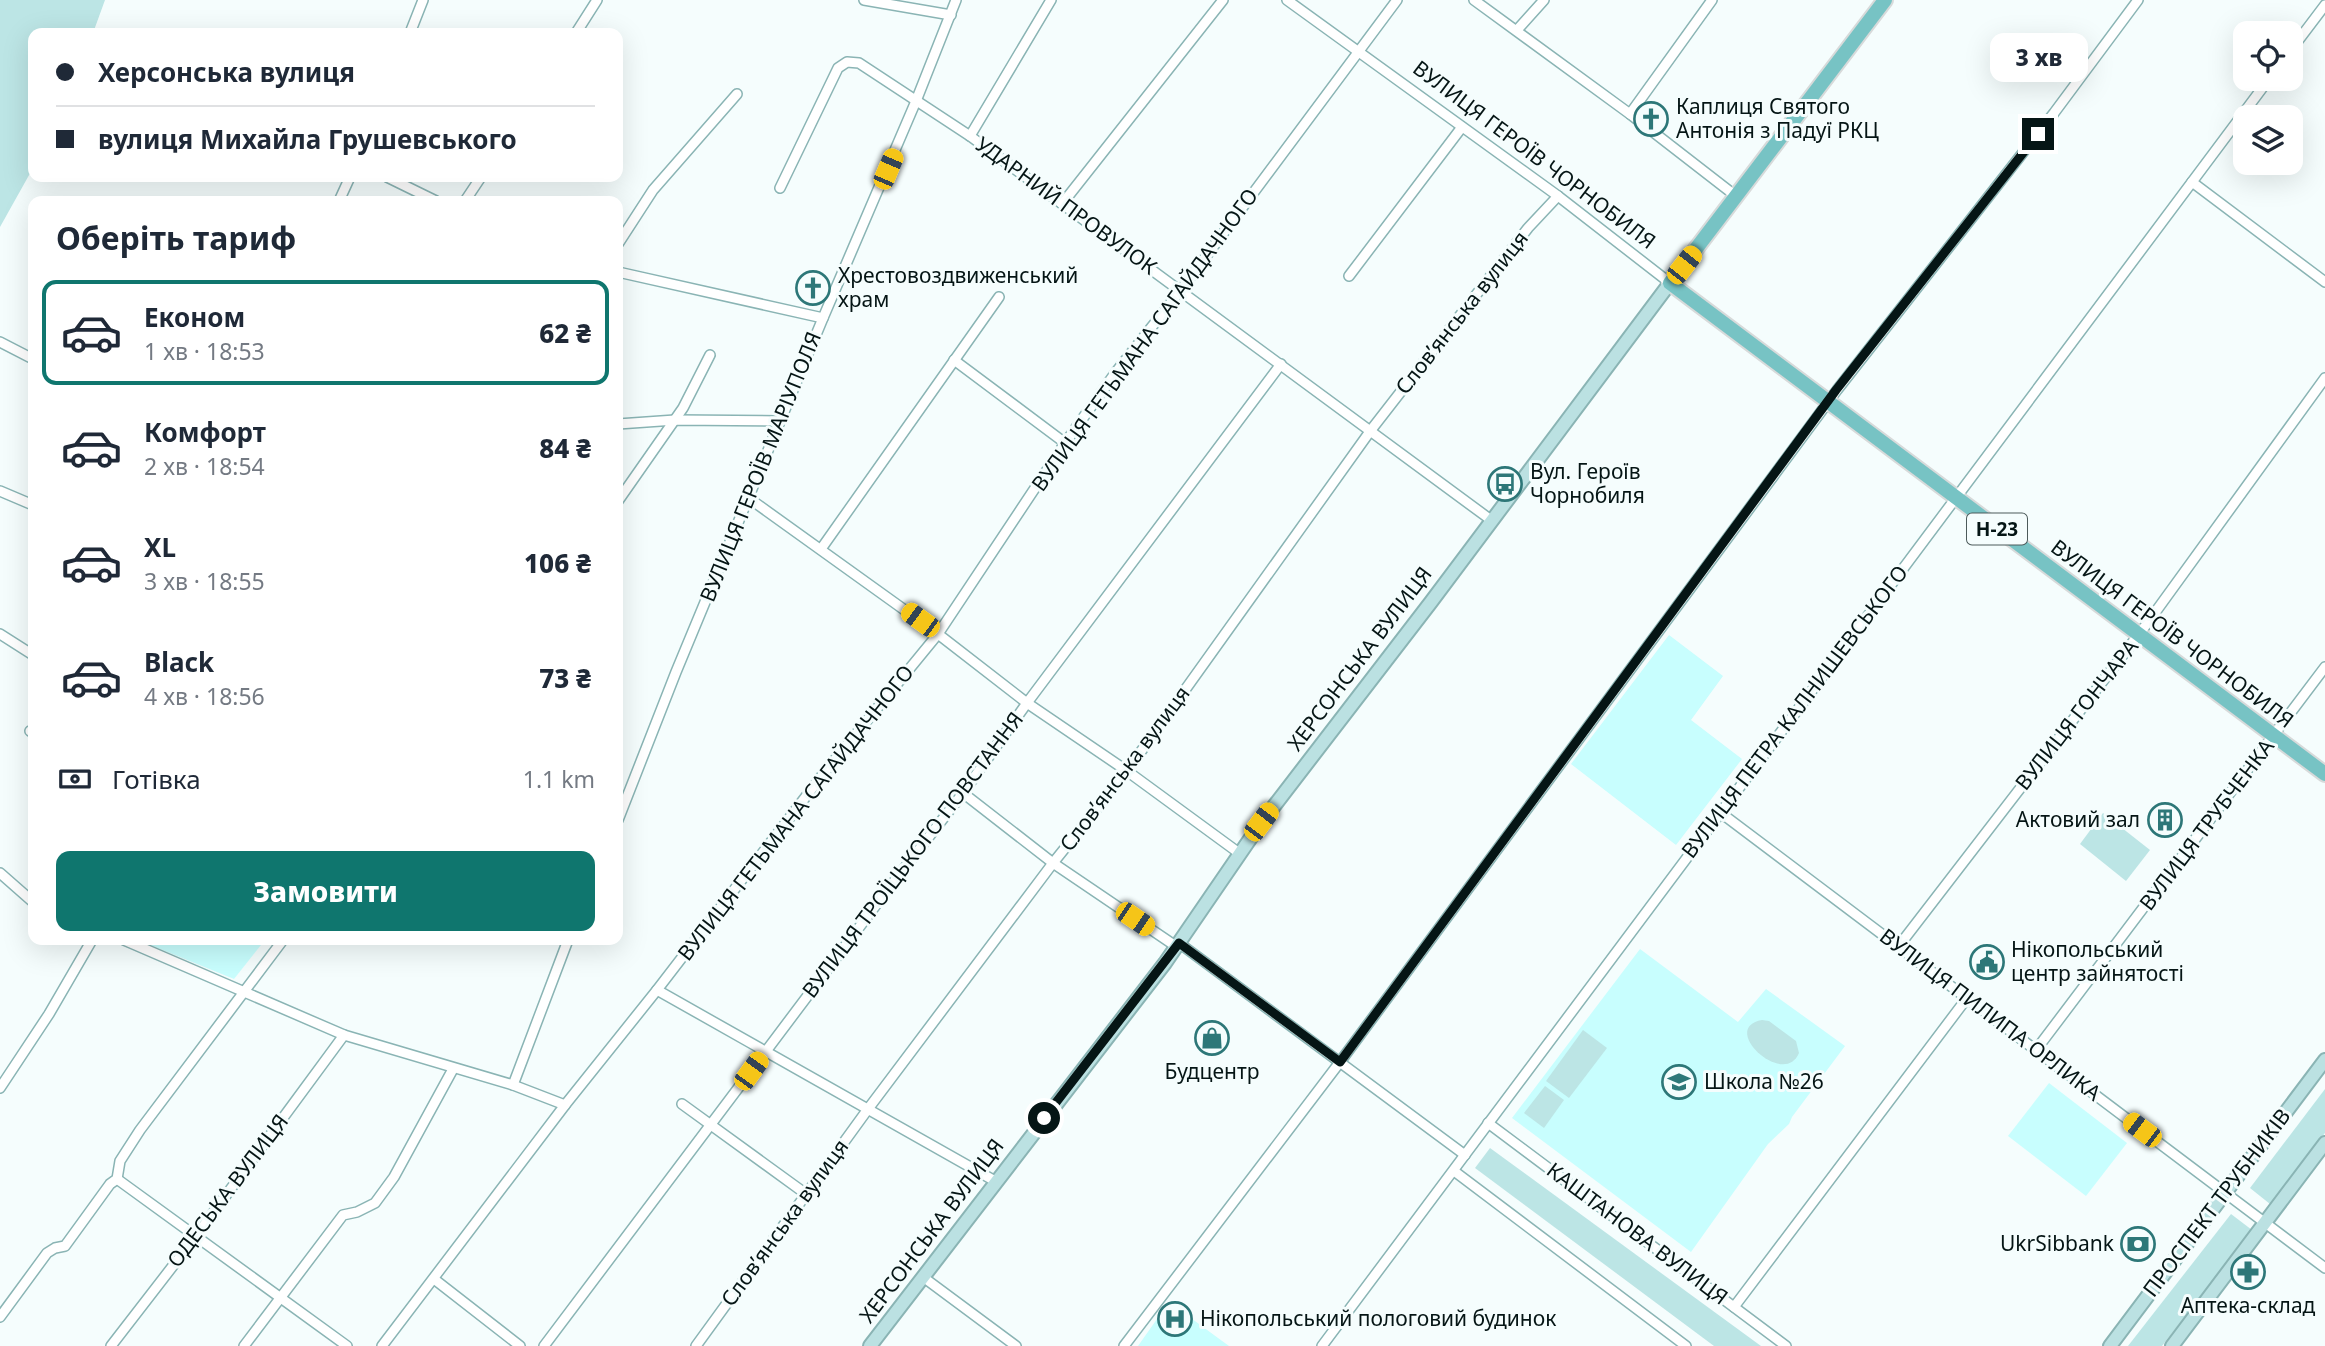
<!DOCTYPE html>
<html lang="uk">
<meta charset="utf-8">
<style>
:root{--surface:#fff;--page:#f6f6f7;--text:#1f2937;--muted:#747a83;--line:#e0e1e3;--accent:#0f766e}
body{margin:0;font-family:"Noto Sans",sans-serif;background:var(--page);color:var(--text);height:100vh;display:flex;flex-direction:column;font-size:26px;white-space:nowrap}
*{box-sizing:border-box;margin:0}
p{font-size:23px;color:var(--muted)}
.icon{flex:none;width:38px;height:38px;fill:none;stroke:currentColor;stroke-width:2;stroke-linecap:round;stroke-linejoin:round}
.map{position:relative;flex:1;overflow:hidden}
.panel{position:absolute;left:28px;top:196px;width:595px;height:749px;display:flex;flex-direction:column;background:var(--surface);border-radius:14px;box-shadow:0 7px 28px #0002}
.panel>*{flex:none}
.top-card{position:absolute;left:28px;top:28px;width:595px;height:154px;border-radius:14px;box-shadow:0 7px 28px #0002;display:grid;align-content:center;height:154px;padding:0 28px;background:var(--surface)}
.controls{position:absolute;left:2233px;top:21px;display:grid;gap:14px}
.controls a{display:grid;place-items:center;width:70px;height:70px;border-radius:14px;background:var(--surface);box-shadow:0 7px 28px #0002;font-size:35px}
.end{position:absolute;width:32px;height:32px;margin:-16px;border:9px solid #051515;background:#fff;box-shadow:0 0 0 4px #fff}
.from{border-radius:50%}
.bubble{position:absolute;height:49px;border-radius:14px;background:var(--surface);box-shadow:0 7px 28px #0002;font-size:23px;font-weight:800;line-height:49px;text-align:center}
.car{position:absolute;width:21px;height:42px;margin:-21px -10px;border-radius:9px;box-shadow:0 0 5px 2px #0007;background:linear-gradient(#f5c518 24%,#345 0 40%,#f5c518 0 76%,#345 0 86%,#f5c518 0)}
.top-card b{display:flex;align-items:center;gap:24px;height:66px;font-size:26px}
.top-card b+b{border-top:2px solid var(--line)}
.top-card i{width:18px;height:18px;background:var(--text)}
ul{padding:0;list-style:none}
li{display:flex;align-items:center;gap:21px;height:105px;margin:0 14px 10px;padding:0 14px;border:4px solid transparent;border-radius:14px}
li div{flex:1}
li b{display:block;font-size:26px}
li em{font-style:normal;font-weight:800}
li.selected{border-color:var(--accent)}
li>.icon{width:63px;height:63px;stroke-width:1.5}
h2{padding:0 28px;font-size:32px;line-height:84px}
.pay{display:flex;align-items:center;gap:18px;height:77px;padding:0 28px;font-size:26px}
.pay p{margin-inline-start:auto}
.cta{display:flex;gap:14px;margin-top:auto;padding:14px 28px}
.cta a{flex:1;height:80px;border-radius:14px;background:var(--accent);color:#fff;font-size:28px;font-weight:800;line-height:80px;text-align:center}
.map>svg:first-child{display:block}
.built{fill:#c8fefe}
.green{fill:#bce5e5}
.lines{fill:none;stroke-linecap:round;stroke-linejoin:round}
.minor-casing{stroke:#8ab4b4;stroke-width:12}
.secondary-casing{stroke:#8ab4b4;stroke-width:16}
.primary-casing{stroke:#d7dada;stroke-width:18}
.minor{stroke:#fff;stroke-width:9}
.secondary{stroke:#bbe1e2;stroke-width:12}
.primary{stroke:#77c3c4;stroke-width:14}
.route{stroke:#051515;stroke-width:9}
.labels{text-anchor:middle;stroke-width:6;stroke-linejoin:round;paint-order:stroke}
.shield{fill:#f5fdfd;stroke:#4d5b5b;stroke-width:2}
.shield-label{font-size:19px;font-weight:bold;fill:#051515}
.poi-label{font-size:21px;fill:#051515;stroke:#f5fdfd;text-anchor:start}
.street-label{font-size:21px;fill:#051515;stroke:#f5fdfd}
</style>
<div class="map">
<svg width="2325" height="1346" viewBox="0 0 2325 1346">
<rect width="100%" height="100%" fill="#f5fdfd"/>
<g class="built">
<polygon points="1669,635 1723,676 1691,720 1742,759 1676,845 1571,764"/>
<polygon points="138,940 265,940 234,979"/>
<polygon points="1640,949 1738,1022 1766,989 1845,1046 1792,1117 1789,1124 1768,1144 1691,1252 1512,1118"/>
<polygon points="2049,1083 2127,1143 2086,1196 2008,1136"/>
<polygon points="1169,1302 1218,1338 1229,1346 1138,1346"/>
</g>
<g class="green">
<polygon points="0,0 105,0 93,33 33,33 33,168 0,227"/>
<polygon points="2103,813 2150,850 2126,881 2080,844"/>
<path d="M 1762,1020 L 1769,1021 L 1796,1041 L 1799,1053 C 1784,1089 1718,1028 1762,1020 Z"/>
<polygon points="1583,1030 1607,1048 1569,1098 1546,1081"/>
<polygon points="1545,1086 1564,1100 1544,1128 1524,1113"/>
<polygon points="2325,1089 2325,1133 2270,1204 2250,1188"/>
<polygon points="1490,1148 1761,1346 1714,1346 1475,1168"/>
<polygon points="2231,1214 2252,1230 2162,1346 2128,1346"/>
</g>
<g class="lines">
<g class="minor-casing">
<g id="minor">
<polyline points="864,0 951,15"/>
<polyline points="1287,0 1558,196 1670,283"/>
<polyline points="1474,0 1630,114 1737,197"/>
<polyline points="1517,30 1544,0"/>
<polyline points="410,33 423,0"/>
<polyline points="576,33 597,0"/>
<polyline points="2291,50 2325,5"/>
<polyline points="1630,114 1712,0"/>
<polyline points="970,136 1051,0"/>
<polyline points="387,177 436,201"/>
<polyline points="2192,182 2325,282"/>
<polyline points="780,188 838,68 847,62 859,63 970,136 1491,520"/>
<polyline points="339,201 350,177"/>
<polyline points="465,201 481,177"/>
<polyline points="1062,204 1223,0"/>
<polyline points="618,244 653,190 737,94"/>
<polyline points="618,272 823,318"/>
<polyline points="1349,276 1462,127"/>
<polyline points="0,342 33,359"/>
<polyline points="954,360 1065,443"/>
<polyline points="618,424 675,420 780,421"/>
<polyline points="0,491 33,505"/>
<polyline points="750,499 938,634 1027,703 1127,771 1239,853"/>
<polyline points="618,501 683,408 710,355"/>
<polyline points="821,549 999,297"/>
<polyline points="0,634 33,655"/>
<polyline points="30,731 33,733"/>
<polyline points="963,793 1053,863 1177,947"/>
<polyline points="1721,813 2325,1268"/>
<polyline points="618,820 676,672 823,318 916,101 956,0"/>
<polyline points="0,873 33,902"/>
<polyline points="124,940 344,1035 513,1085 565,1105"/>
<polyline points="1179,943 1465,1155"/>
<polyline points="1898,947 2146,625 2325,378"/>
<polyline points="657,990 995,1181"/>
<polyline points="2036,1050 2325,667"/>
<polyline points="513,1085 568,940"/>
<polyline points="0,1088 49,1014 92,940"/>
<polyline points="682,1104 806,1194"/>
<polyline points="1488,1123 1786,1346"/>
<polyline points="1454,1171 1686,1346"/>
<polyline points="117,1179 347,1346"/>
<polyline points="923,1277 1016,1346"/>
<polyline points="434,1279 520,1346"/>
<polyline points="1734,1307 1967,998"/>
<polyline points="0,1317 47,1253 55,1248 65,1246 110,1184 117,1179 120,1161 140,1130 283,940"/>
<polyline points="111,1346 196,1236 344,1035"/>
<polyline points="244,1346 343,1215 357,1212 375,1203 394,1177 453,1069"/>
<polyline points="382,1346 565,1105 657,990 824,773 938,634 1065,443 1116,372 1181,290 1397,0"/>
<polyline points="544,1346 882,897 963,793 1027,703 1281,364"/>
<polyline points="696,1346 868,1109 1053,863 1127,771 1371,430 1528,228 1558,196"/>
<polyline points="1124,1346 1340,1062 1837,390 2054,113 2138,0"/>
<polyline points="1322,1346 2269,79"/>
</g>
</g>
<g class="secondary-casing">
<g id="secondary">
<polyline points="870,1346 1165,963 1261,823 1431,602 1670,283"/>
<polyline points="2110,1346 2325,1060"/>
<polyline points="2172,1346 2325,1143"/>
</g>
</g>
<g class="primary-casing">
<polyline id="primary" points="1885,0 1670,283 2325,774"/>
</g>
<use href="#minor" class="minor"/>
<use href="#secondary" class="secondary"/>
<use href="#primary" class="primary"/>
</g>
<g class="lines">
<polyline class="route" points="1044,1118 1179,943 1340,1062 1836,390 2038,134"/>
</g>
<defs>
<g id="church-ring" transform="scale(1.75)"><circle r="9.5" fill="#f5fdfd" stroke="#2d7778" stroke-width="1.5"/><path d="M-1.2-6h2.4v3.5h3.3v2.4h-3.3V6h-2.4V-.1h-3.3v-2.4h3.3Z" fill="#2d7778"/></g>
<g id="bus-ring" transform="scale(1.75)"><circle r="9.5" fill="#f5fdfd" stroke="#2d7778" stroke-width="1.5"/><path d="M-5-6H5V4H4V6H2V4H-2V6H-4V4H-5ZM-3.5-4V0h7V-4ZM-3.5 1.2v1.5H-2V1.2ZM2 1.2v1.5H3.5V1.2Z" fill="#2d7778"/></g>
<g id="building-ring" transform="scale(1.75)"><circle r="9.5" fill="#f5fdfd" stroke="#2d7778" stroke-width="1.5"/><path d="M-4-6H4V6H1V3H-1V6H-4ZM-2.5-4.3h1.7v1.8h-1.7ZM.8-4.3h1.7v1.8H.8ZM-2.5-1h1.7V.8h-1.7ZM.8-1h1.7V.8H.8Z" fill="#2d7778"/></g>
<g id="civic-ring" transform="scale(1.75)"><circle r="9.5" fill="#f5fdfd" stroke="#2d7778" stroke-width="1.5"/><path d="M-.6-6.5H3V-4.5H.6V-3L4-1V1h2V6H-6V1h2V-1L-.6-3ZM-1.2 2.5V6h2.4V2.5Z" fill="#2d7778"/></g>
<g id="shop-ring" transform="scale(1.75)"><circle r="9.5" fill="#f5fdfd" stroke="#2d7778" stroke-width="1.5"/><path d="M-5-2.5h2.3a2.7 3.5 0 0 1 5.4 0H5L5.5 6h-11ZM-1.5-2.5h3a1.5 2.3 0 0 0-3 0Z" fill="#2d7778"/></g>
<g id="school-ring" transform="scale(1.75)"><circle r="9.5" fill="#f5fdfd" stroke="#2d7778" stroke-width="1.5"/><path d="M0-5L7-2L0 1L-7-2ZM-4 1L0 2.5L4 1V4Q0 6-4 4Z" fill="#2d7778"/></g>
<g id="bank-ring" transform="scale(1.75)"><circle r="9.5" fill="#f5fdfd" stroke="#2d7778" stroke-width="1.5"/><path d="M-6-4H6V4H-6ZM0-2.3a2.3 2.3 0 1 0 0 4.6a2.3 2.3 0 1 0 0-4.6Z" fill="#2d7778"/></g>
<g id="pharmacy-ring" transform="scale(1.75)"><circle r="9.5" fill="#f5fdfd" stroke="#2d7778" stroke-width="1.5"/><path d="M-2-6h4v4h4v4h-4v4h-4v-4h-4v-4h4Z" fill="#2d7778"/></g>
<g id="hospital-ring" transform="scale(1.75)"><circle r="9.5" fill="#f5fdfd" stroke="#2d7778" stroke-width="1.5"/><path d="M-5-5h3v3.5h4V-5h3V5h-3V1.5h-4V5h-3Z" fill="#2d7778"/></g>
</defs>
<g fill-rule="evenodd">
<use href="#church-ring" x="1651" y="119"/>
<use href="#church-ring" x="813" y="288"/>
<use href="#bus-ring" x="1505" y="484"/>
<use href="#building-ring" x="2165" y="820"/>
<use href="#civic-ring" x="1987" y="962"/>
<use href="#shop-ring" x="1212" y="1038"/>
<use href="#school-ring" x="1679" y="1082"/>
<use href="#bank-ring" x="2138" y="1244"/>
<use href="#pharmacy-ring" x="2248" y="1272"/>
<use href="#hospital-ring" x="1175" y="1319"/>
</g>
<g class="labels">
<rect class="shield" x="1967" y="513.5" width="60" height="31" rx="5"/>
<g class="shield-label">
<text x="1997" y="536">Н-23</text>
</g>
<g class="poi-label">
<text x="1676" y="114">Каплиця Святого<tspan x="1676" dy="24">Антонія з Падуї РКЦ</tspan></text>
<text x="838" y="283">Хрестовоздвиженський<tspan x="838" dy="24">храм</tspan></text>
<text x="1530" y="479">Вул. Героїв<tspan x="1530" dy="24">Чорнобиля</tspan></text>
<text x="2140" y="827" text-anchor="end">Актовий зал</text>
<text x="2011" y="957">Нікопольський<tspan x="2011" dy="24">центр зайнятості</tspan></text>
<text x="1212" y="1079" text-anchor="middle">Будцентр</text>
<text x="1704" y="1089">Школа №26</text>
<text x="2114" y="1251" text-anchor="end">UkrSibbank</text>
<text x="2248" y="1313" text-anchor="middle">Аптека-склад</text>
<text x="1200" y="1326">Нікопольський пологовий будинок</text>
</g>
<g class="street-label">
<text transform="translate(1534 155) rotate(37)" y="7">ВУЛИЦЯ ГЕРОЇВ ЧОРНОБИЛЯ</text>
<text transform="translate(1066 206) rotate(36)" y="7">УДАРНИЙ ПРОВУЛОК</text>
<text transform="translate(1462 313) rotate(-52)" y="7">Словʼянська вулиця</text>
<text transform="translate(1145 340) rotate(-54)" y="7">ВУЛИЦЯ ГЕТЬМАНА САГАЙДАЧНОГО</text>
<text transform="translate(761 467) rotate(-68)" y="7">ВУЛИЦЯ ГЕРОЇВ МАРІУПОЛЯ</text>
<text transform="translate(2172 634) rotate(37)" y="7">ВУЛИЦЯ ГЕРОЇВ ЧОРНОБИЛЯ</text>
<text transform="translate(1360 659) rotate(-53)" y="7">ХЕРСОНСЬКА ВУЛИЦЯ</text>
<text transform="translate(1795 712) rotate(-53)" y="7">ВУЛИЦЯ ПЕТРА КАЛНИШЕВСЬКОГО</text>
<text transform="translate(2077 715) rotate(-52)" y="7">ВУЛИЦЯ ГОНЧАРА</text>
<text transform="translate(1125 769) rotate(-53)" y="7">Словʼянська вулиця</text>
<text transform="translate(796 813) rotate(-52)" y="7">ВУЛИЦЯ ГЕТЬМАНА САГАЙДАЧНОГО</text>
<text transform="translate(2207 825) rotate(-53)" y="7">ВУЛИЦЯ ТРУБЧЕНКА</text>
<text transform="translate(913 855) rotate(-53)" y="7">ВУЛИЦЯ ТРОЇЦЬКОГО ПОВСТАННЯ</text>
<text transform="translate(1990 1015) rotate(37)" y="7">ВУЛИЦЯ ПИЛИПА ОРЛИКА</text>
<text transform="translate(228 1191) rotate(-53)" y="7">ОДЕСЬКА ВУЛИЦЯ</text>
<text transform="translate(2217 1203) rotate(-53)" y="7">ПРОСПЕКТ ТРУБНИКІВ</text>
<text transform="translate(785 1223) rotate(-54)" y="7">Словʼянська вулиця</text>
<text transform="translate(932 1231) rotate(-53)" y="7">ХЕРСОНСЬКА ВУЛИЦЯ</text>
<text transform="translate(1637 1234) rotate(37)" y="7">КАШТАНОВА ВУЛИЦЯ</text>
</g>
</g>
</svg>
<div class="controls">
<a><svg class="icon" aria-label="locate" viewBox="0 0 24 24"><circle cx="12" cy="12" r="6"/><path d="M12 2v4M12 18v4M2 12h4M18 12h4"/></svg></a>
<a><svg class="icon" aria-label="layers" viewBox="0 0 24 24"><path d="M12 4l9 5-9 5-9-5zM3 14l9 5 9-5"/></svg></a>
</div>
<i class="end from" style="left:1044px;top:1118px"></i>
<i class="end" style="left:2038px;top:134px"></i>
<div class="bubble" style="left:1990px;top:33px;width:98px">3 хв</div>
<i class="car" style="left:888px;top:169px;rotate:23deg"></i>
<i class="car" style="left:1684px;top:265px;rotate:38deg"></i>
<i class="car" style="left:920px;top:620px;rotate:306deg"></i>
<i class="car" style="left:1261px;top:822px;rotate:37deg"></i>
<i class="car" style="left:1135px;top:919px;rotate:124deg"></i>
<i class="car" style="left:751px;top:1071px;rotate:36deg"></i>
<i class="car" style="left:2142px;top:1130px;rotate:307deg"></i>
<div class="top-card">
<b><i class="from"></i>Херсонська вулиця</b>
<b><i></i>вулиця Михайла Грушевського</b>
</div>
<section class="panel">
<h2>Оберіть тариф</h2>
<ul>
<li class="selected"><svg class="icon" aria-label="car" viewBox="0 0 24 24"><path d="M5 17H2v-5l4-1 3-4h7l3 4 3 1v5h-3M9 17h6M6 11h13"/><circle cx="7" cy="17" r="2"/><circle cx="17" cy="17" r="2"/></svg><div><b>Економ</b><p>1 хв · 18:53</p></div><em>62 ₴</em></li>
<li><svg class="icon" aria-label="car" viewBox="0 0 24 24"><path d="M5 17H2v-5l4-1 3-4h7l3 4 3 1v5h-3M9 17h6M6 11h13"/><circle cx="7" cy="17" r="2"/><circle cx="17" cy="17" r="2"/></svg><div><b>Комфорт</b><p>2 хв · 18:54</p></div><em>84 ₴</em></li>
<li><svg class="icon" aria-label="car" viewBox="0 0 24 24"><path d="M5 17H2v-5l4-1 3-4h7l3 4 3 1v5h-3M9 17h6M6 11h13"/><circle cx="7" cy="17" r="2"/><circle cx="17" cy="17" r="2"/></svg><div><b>XL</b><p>3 хв · 18:55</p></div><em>106 ₴</em></li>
<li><svg class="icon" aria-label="car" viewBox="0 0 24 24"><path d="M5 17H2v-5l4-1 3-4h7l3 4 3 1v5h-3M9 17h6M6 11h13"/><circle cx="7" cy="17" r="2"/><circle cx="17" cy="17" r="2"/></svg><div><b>Black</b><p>4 хв · 18:56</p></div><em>73 ₴</em></li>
</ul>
<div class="pay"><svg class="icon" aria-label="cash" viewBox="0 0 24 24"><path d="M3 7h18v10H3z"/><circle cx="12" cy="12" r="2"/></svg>Готівка<p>1.1 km</p></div>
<div class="cta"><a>Замовити</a></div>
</section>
</div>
